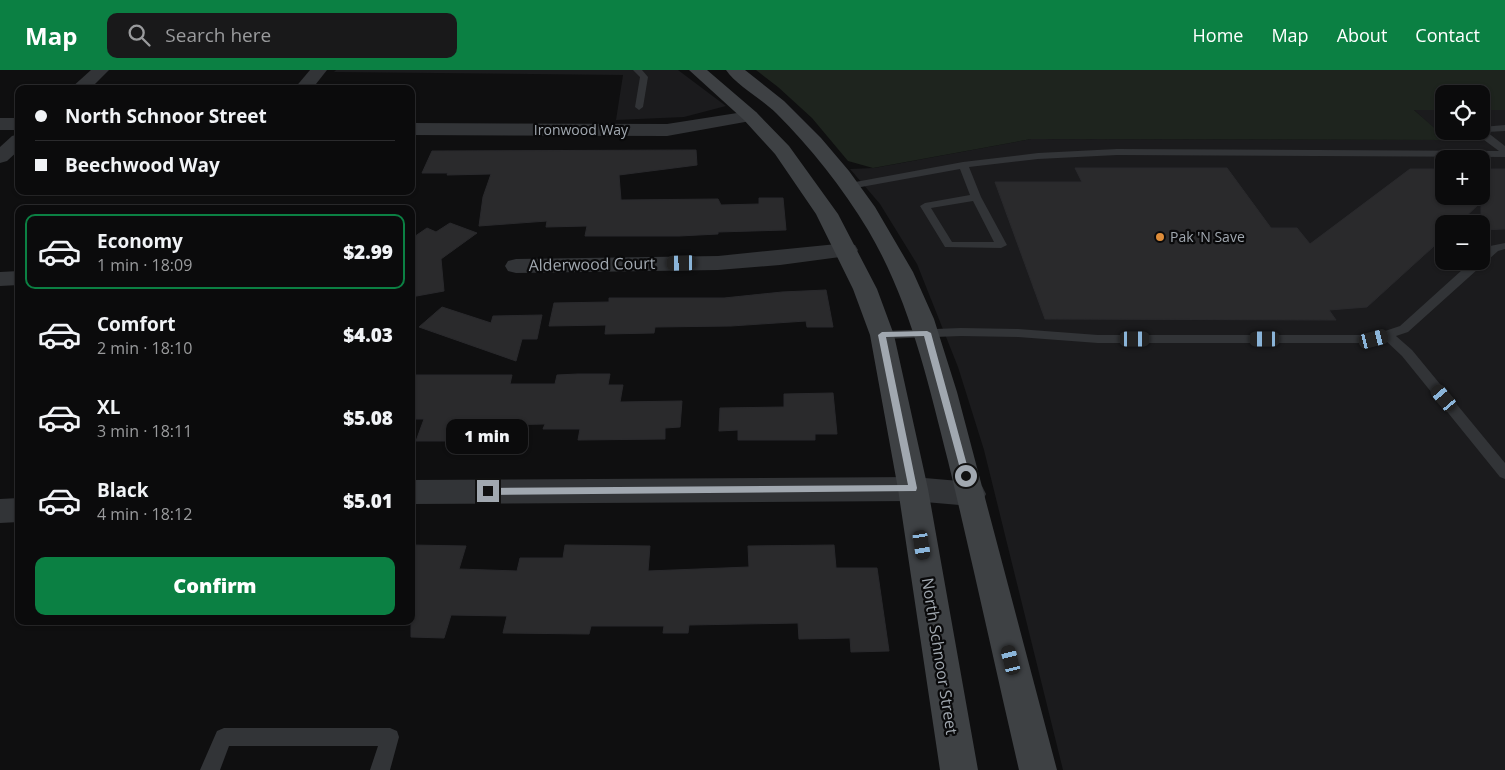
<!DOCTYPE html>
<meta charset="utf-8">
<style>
:root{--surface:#0b0b0c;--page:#19191a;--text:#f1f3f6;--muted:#9a9b9d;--line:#2b2b2d;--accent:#0b8043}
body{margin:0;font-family:"Open Sans",sans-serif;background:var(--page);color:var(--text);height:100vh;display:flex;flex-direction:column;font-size:19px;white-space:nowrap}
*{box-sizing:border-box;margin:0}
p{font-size:16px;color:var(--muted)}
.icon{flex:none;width:28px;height:28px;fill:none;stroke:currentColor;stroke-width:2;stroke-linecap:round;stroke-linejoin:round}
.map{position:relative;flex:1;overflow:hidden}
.panel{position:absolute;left:15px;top:135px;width:400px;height:420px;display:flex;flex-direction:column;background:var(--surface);border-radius:10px;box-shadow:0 1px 4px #0004,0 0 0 1px var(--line)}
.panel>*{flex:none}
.top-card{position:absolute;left:15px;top:15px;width:400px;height:110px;border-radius:10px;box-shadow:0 1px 4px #0004,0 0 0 1px var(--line);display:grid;align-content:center;height:110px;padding:0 20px;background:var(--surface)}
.tools{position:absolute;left:1435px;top:15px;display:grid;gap:10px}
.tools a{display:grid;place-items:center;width:55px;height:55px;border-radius:10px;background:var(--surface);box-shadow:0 1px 4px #0004,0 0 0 1px var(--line);font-size:25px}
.end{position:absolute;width:22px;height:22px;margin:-11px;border:6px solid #a1a8b0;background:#111;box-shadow:0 0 0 2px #111}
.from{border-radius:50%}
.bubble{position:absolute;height:35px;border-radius:10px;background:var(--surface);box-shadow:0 1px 4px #0004,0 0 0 1px var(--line);font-size:16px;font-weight:800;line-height:35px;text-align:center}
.car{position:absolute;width:15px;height:30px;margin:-15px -8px;border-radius:6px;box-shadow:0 0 4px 1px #0007;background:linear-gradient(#222 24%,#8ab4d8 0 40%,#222 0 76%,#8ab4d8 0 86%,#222 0)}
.top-card b{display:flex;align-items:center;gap:18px;height:48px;font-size:19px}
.top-card b+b{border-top:1px solid var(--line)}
.top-card i{width:12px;height:12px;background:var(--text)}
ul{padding:9px 0 0;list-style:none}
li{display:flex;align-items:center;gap:15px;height:75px;margin:0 10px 8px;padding:0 10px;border:2px solid transparent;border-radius:10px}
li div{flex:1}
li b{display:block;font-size:19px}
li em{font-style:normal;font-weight:800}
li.on{border-color:var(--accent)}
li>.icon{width:45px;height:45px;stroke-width:1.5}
.cta{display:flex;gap:10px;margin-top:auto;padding:10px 20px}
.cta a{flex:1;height:58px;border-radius:10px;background:var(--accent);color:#fff;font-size:20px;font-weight:800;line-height:58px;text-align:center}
header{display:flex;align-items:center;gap:30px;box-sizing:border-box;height:70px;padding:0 25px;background:var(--accent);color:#fff}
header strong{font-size:24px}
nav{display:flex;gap:28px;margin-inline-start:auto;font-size:18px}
.search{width:350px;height:45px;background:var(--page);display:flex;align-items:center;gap:12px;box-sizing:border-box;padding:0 18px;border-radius:10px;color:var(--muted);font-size:19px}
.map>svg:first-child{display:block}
.built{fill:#1b1b1d;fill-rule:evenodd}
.green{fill:#1e241e}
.building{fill:#2a2a2c;stroke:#29292c}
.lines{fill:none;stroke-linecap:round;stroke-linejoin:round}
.lane{fill:#323437;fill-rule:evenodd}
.street{fill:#323437;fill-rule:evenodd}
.secondary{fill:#3e4144;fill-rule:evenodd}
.route{fill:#a1a8b0}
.poi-dot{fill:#de8c39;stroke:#0a0a0b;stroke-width:2}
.labels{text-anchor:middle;stroke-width:4.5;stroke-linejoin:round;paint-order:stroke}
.far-street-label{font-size:14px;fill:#a1a8b0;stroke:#0a0a0b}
.far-poi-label{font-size:14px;fill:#a1a8b0;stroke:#0a0a0b;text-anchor:start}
.street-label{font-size:16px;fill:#a1a8b0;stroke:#0a0a0b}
</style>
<header>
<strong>Map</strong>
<div class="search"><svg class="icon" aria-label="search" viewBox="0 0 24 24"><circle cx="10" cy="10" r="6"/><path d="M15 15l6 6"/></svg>Search here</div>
<nav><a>Home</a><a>Map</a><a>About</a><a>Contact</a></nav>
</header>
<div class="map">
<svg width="1505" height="700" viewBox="0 0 1505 700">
<rect width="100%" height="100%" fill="#0f0f10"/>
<g class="built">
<polygon points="336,0 678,0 726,36 684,47 616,50 623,5 334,2"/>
<path d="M 1414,40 L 1444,40 L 1444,61 L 1481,61 L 1481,40 L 1505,40 L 1505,700 L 1063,700 L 984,380 L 958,297 L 917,194 L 880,134 L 850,99 L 874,98 L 1031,69 L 1447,70 ZM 1444,89 L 1481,89 L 1481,126 L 1444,126 ZM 1444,154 L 1481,154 L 1481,191 L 1444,191 Z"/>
</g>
<polygon class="green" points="756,0 1505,0 1505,40 1481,40 1481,24 1444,24 1444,40 1414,40 1448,70 1031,69 873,98 848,91 812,48 778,17"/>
<g class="building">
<polygon points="696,80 697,95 619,105 621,130 718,129 721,135 759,134 759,128 783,128 786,160 718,162 718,164 679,166 585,166 587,156 546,157 547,151 479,156 483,127 491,104 447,105 448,103 422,103 432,81"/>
<polygon points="1075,98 1227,98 1271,158 1297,158 1310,174 1410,99 1444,99 1444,126 1481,126 1481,99 1505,99 1505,159 1481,160 1481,132 1458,154 1444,154 1444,167 1367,237 1329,240 1336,250 1045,249 995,112 1082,112"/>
<polygon points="450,153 477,163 441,189 444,221 411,227 411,169 427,158 436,162"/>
<polygon points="826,220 833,257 807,257 806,251 731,256 655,257 654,263 605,264 606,255 549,256 554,233 609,232 609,228 724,228 782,222"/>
<polygon points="442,237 491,253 493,246 542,245 537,269 522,269 516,291 419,257"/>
<polygon points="578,304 610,304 608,315 623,315 620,332 682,331 680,357 665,358 665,369 578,370 580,359 543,359 545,354 499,355 495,371 416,371 424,349 411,349 411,305 512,305 510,314 555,314 557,305"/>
<polygon points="833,323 837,364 815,364 815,370 738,370 738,360 719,361 720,338 784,337 784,324"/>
<polygon points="411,475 466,476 459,499 517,501 520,488 563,488 565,475 650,476 648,501 749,497 748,476 834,475 836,498 877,498 889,581 851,582 850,568 799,569 798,553 689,555 688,563 663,563 664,556 591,556 589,564 503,563 507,546 451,545 444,568 411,567"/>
</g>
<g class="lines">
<g class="lane">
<polygon points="633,0 642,0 648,7 643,37 639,40 635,37 640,7"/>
<path d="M 1505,55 L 1505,61 L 1487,62 L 1505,76 L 1505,87 L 1117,85 L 1038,89 L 969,97 L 981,127 L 1007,175 L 1001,178 L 945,177 L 920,136 L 925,133 L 970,125 L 960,99 L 850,119 L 845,116 L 850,113 L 963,92 L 1038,83 L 1117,79 L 1499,81 L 1480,67 L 1478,61 L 1481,61 L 1482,57 ZM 973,131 L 994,172 L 952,172 L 931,138 Z"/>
<polygon points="1505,173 1505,179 1498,181 1408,262 1396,266 1412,280 1505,393 1505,409 1500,407 1402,286 1385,270 1374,273 1098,273 1018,267 961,266 882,269 876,265 882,261 961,258 1018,259 1098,265 1373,265 1400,256 1472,191 1481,191 1481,184 1490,176"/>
<polygon points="224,658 390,658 397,661 399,667 390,700 370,700 378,676 229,676 220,700 200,700 217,661"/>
</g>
<g class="street">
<polygon points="91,0 109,0 90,19 70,19"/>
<polygon points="310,0 327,0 312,19 294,19"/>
<polygon points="750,41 756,42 759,46 756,50 667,66 411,65 411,53 667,54"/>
<rect x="0" y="48" width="19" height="12"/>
<polygon points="19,64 19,80 7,91 0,93 0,77 12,66"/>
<polygon points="847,173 855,175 858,180 855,185 780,195 718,200 516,203 508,201 505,196 508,191 516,189 718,186"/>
<polygon points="19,201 19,215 0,216 0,202"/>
<polygon points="913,407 971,412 982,416 986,424 982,432 971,436 913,431 411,434 411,410"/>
<polygon points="19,428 19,452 0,453 0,429"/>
</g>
<g class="secondary">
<polygon points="689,0 707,0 756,42 789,76 838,144 877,219 894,265 928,419 978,700 940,700 898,419 870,265 853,219 816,144 775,84 744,50"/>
<path d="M 726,0 L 745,0 L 784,31 L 821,68 L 849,101 L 875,137 L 913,202 L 934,249 L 957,322 L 1057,700 L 1019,700 C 995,597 973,494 948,391 C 928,312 910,231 868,160 C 842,117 811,78 776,43 C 762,29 736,15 726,0 Z"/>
</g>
</g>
<polygon class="route" points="927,261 931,263 970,406 969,408 963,408 962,406 924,266 886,267 917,418 916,421 488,425 484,421 488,418 908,415 878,265 882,262"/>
<circle class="poi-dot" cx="1160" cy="167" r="5"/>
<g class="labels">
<g class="far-street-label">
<text x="581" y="65">Ironwood Way</text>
</g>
<g class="far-poi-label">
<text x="1170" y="172">Pak 'N Save</text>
</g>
<g class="street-label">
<text transform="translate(592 194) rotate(-1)" y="6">Alderwood Court</text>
<text transform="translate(940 586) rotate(81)" y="6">North Schnoor Street</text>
</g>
</g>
</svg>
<div class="tools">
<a><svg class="icon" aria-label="locate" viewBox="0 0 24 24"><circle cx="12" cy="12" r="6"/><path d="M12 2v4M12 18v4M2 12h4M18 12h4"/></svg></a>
<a>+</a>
<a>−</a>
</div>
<i class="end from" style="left:966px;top:406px"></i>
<i class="end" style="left:488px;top:421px"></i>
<div class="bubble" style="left:446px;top:349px;width:82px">1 min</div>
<i class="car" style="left:682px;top:193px;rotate:269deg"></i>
<i class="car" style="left:1135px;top:269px;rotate:90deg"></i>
<i class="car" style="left:1265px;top:269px;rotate:270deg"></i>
<i class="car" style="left:1374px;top:269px;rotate:76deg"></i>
<i class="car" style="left:1444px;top:328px;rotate:320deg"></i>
<i class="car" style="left:922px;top:475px;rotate:171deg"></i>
<i class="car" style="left:1011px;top:590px;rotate:346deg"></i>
<div class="top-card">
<b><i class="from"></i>North Schnoor Street</b>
<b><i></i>Beechwood Way</b>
</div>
<section class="panel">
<ul>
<li class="on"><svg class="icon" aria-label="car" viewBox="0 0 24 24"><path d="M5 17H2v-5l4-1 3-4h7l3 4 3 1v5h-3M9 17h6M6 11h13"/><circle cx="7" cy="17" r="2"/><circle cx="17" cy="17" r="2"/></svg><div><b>Economy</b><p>1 min · 18:09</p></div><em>$2.99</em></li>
<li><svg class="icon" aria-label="car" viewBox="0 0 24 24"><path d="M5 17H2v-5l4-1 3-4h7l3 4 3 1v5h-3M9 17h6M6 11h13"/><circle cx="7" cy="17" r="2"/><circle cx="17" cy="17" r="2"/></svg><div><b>Comfort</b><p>2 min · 18:10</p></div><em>$4.03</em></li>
<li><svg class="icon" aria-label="car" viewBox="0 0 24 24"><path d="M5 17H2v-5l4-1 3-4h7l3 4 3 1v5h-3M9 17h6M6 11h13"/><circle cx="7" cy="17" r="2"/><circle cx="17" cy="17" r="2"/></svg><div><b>XL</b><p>3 min · 18:11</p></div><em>$5.08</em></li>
<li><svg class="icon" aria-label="car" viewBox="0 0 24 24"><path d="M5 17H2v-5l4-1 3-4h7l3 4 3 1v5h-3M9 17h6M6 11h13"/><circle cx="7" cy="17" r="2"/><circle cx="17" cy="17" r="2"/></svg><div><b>Black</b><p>4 min · 18:12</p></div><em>$5.01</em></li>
</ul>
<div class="cta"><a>Confirm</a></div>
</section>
</div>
